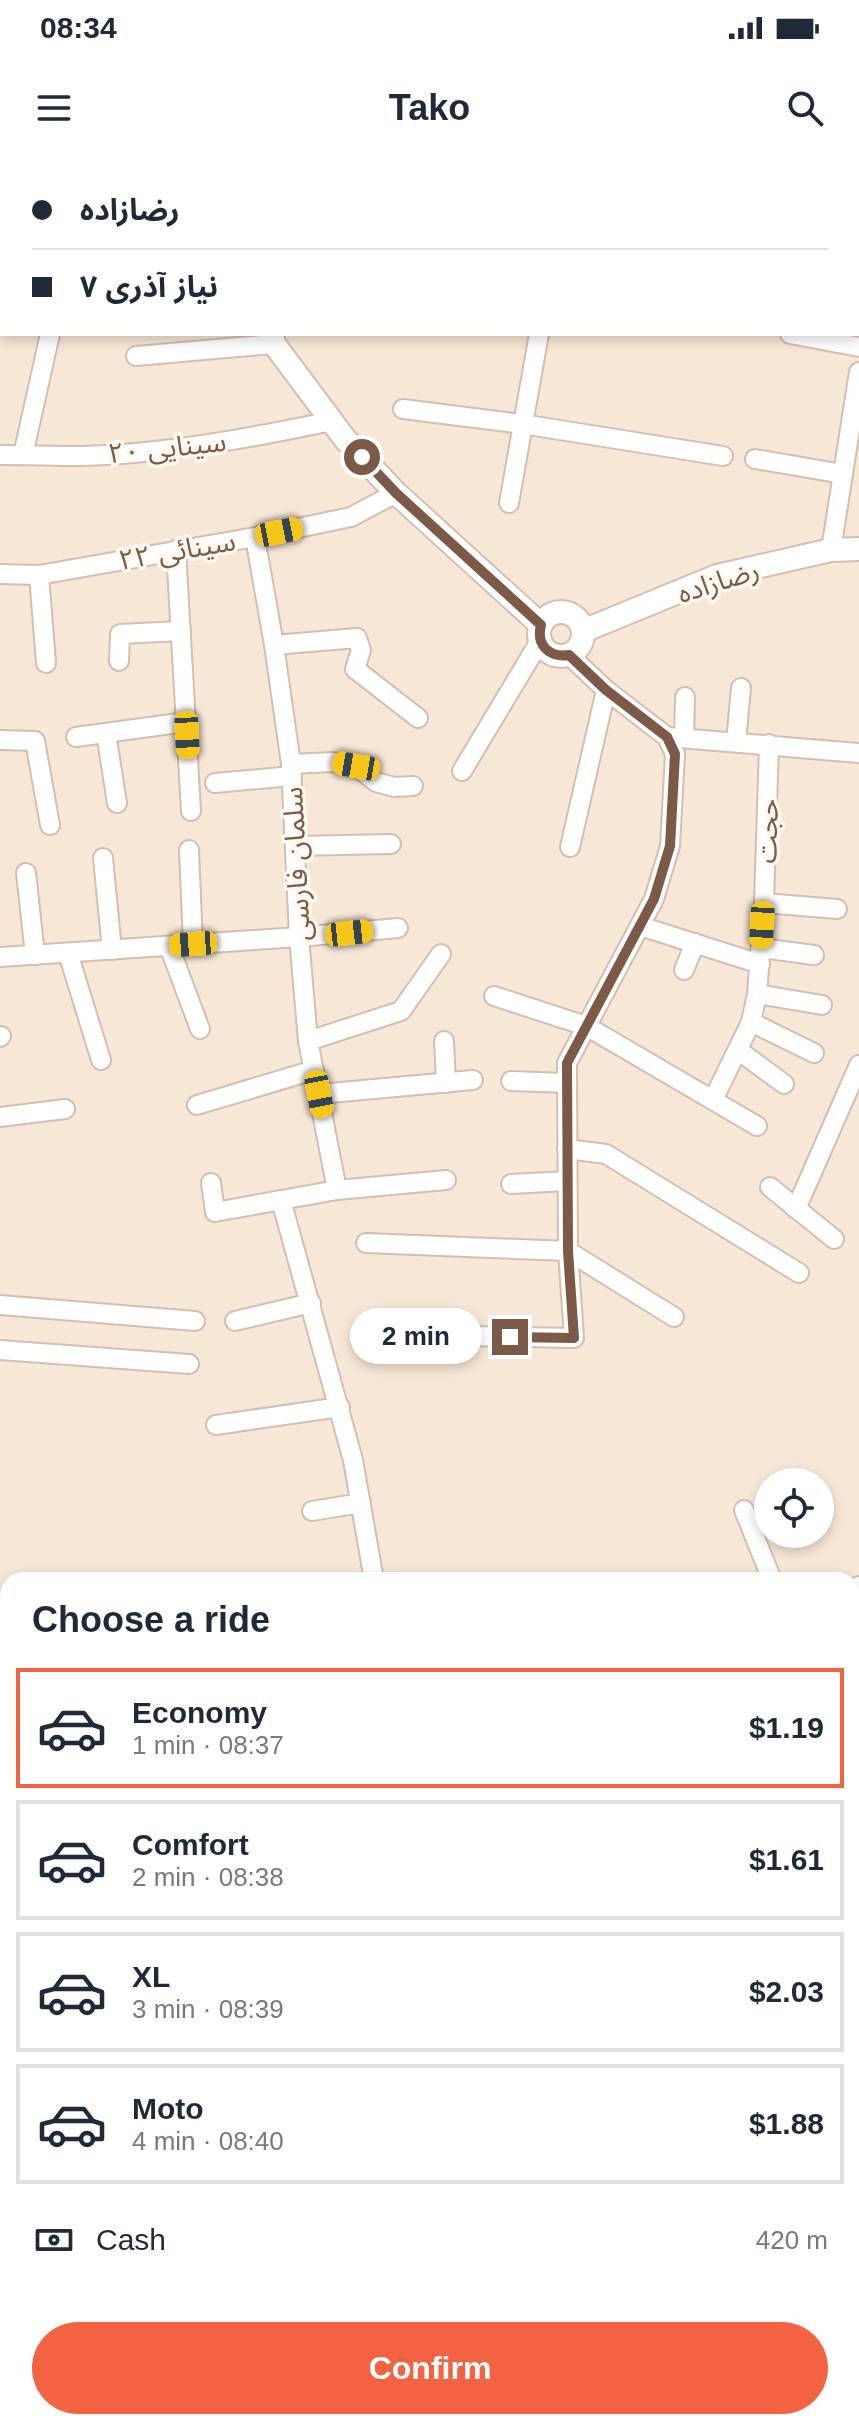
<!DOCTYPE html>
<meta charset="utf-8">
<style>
:root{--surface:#fff;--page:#f6f6f7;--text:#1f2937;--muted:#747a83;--line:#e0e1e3;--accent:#f46341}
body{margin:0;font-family:Helvetica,"Noto Sans Arabic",sans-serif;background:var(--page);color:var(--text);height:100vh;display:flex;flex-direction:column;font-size:30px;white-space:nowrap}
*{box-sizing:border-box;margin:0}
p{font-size:26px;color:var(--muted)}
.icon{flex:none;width:44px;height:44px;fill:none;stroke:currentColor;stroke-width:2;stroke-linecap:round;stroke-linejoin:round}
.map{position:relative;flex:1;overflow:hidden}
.panel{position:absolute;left:0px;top:1412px;width:860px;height:858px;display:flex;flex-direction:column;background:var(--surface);border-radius:24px 24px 0 0;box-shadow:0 4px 12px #0003}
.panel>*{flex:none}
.guide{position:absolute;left:0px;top:0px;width:860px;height:176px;box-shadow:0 4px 12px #0003;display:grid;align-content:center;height:176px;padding:0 32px;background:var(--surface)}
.fabs{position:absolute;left:754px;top:1308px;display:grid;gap:16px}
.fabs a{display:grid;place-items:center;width:80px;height:80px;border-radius:50%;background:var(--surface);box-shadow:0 4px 12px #0003;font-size:40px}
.end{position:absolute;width:36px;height:36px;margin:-18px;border:10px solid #7d5948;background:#fff;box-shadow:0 0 0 4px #fff}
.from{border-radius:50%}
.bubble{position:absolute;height:56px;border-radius:28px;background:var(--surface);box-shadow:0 4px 12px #0003;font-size:26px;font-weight:600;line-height:56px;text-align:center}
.car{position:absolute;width:24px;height:48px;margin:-24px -12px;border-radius:10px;box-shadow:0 0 6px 2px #0007;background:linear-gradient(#f5c518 24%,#345 0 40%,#f5c518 0 76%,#345 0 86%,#f5c518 0)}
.guide b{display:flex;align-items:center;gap:28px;height:76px;font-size:30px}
.guide b+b{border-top:2px solid var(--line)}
.guide i{width:20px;height:20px;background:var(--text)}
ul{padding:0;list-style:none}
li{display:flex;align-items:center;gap:24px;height:120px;margin:0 16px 12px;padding:0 16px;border:4px solid var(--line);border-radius:0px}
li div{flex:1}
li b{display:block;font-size:30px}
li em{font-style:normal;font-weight:600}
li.selected{border-color:var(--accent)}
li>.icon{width:72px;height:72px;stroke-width:1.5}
h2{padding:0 32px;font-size:36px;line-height:96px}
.pay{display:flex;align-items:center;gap:20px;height:88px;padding:0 32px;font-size:30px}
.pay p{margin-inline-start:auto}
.button{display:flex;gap:16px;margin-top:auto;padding:16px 32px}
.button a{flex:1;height:92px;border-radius:48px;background:var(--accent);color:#fff;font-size:32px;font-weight:600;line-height:92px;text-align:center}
.status{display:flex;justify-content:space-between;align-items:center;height:56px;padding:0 40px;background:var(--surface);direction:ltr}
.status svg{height:22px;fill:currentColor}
header{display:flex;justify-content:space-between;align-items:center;height:104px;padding:0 32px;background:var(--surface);font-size:36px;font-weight:600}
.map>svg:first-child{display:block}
.residential{fill:#f7e7d6;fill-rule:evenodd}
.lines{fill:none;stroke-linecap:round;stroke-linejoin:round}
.minor-casing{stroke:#d5beaf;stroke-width:22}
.tertiary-casing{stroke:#d5beaf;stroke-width:26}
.minor{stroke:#fff;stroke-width:18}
.tertiary{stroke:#fff;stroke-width:22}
.route{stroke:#7d5948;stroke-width:10}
.labels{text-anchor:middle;stroke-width:7;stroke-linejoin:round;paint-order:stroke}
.street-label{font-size:28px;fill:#7d5948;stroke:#fff9f1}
</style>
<div class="status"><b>08:34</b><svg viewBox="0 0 49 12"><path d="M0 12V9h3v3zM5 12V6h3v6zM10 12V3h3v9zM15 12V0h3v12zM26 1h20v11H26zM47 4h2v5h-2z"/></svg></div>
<header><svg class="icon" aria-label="menu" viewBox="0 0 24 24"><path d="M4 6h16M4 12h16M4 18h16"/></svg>Tako<svg class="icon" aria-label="search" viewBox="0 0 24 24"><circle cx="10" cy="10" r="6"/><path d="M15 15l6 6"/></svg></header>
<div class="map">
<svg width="859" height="2269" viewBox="0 0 859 2269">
<rect width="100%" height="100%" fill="#fef5e8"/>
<path class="residential" d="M 0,0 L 859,0 L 859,2269 L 0,2269 ZM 2,2 L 858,2 L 858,174 L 2,174 ZM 768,1322 L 820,1322 L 820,1374 L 768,1374 ZM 8,1420 L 852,1420 L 852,2262 L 8,2262 Z"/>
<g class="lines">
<g class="minor-casing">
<g id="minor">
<polyline points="628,0 643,2"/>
<polyline points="424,2 424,0"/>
<polyline points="691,2 691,0"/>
<polyline points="0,105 2,105"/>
<polyline points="790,174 859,187"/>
<polyline points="136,196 274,184"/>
<polyline points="403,249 522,264 723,296"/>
<path d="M 0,295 C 27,295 54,296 81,296 C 165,294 250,278 332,261"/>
<polyline points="23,295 50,174"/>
<polyline points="755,299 843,314"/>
<polyline points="509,343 539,174"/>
<polyline points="255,377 274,485 291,604 299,777 308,881 337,1030"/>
<polyline points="176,390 191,651"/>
<polyline points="831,390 859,212"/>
<polyline points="0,414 39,415 255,377 351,357 396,333"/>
<polyline points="39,415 46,503"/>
<polyline points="274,485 357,478 361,490 355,509 418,558"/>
<polyline points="119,501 120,474 181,471"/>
<polyline points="106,573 117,643"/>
<polyline points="76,577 186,562"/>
<polyline points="667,577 859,593"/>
<polyline points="684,578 685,537"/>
<polyline points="0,580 35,581 50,665"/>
<polyline points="736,582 741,528"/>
<polyline points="291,604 333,602 356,606 376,622 394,627 413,626"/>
<polyline points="462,611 540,481"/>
<polyline points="215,623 292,616"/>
<polyline points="295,686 391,684"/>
<polyline points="570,687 606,530"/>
<polyline points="189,690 193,784"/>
<polyline points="103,698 112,790"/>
<polyline points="26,713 35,795"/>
<polyline points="764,743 837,749"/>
<polyline points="640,766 760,804"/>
<polyline points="169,786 200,869"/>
<polyline points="761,788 814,795"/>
<polyline points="68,793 101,900"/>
<polyline points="0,797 299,777 398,768"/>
<polyline points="684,810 695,783"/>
<polyline points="757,834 822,845"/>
<polyline points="494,836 586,866 757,966"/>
<polyline points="751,862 814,893"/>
<polyline points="0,877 1,876"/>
<polyline points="308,881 401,851 441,794"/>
<polyline points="444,881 446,923"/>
<polyline points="738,890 784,924"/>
<polyline points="511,921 567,923"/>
<polyline points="319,934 473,920"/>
<polyline points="713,940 751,862 757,834 764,743 769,584"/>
<polyline points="197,945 314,910"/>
<polyline points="0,957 65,949"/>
<polyline points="567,989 606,994 799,1113"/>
<polyline points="211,1023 215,1052 337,1030 446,1020"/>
<polyline points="511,1024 567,1021"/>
<polyline points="770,1027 834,1079"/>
<polyline points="281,1040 353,1300 374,1420"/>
<polyline points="796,1049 859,905"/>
<polyline points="366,1083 568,1091 674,1157"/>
<polyline points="0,1145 195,1161"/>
<polyline points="235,1161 311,1143"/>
<polyline points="415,1175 574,1178 568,1091 567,903 654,739 670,686 675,594 667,577 606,530 569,495"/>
<polyline points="0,1190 189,1204"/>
<polyline points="216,1265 340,1247"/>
<polyline points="744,1350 772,1420"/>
<polyline points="312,1351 361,1343"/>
<polyline points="852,1429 859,1426"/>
<polyline points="852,1578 859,1591"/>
<polyline points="852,1817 859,1777"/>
<polyline points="852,1999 859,1992"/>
<polyline points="852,2140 859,2148"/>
<polyline points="0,2206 7,2182"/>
<polyline points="0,2233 8,2259"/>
<polyline points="203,2262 204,2269"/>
<polyline points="345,2262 347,2269"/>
<polyline points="424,2262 427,2269"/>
<polyline points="560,2262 564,2269"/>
<polyline points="508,2269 512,2262"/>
</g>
</g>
<g class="tertiary-casing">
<g id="tertiary">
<polyline points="266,0 266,2"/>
<polyline points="272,174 274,184 345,279 396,333 541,465"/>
<circle cx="561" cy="474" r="22"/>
<polyline points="583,471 717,416 831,390 859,389"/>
<polyline points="852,1836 859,1836"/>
<polyline points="0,2178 8,2182"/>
</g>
</g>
<use href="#minor" class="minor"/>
<use href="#tertiary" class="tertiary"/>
</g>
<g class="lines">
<path class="route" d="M 362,297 L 396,333 L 541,465 C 536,484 548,498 569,495 L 606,530 L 667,577 L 675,594 L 670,686 L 654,739 L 567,903 L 568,1091 L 574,1178 L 510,1177"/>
</g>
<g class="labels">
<g class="street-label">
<text transform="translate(167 287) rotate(-6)" y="10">سینایی ۲۰</text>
<text transform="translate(177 390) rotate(-10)" y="10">سینائی ۲۲</text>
<text transform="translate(718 421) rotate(-18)" y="10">رضازاده</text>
<text transform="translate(767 671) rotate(-88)" y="10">حجت</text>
<text transform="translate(296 704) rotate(-93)" y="10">سلمان فارسی</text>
</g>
</g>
</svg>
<div class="fabs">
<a><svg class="icon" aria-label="locate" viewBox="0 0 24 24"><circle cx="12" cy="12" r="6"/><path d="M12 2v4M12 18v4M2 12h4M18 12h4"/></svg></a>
</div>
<i class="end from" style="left:362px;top:297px"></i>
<i class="end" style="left:510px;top:1177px"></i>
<div class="bubble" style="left:350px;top:1148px;width:132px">2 min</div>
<i class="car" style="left:279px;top:372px;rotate:79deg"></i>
<i class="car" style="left:187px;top:575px;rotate:177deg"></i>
<i class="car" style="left:356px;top:606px;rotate:280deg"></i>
<i class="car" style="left:762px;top:765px;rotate:183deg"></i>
<i class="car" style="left:349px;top:773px;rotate:84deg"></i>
<i class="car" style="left:193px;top:784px;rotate:266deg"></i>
<i class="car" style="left:319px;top:934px;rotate:169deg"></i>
<div class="guide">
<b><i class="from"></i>رضازاده</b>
<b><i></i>نیاز آذری ۷</b>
</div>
<section class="panel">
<h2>Choose a ride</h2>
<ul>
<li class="selected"><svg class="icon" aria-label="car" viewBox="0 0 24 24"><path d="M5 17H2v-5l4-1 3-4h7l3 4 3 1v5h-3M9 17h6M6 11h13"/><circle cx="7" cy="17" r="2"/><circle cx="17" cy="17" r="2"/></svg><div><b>Economy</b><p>1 min · 08:37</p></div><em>$1.19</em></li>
<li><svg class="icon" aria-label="car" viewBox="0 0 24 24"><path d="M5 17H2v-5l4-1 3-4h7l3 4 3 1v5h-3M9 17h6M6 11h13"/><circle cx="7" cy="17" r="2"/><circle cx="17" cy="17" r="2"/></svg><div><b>Comfort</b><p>2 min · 08:38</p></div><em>$1.61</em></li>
<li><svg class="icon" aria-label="car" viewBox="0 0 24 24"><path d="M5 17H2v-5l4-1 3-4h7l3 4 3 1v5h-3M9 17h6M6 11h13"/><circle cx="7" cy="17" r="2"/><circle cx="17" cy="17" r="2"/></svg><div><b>XL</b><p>3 min · 08:39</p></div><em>$2.03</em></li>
<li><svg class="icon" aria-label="car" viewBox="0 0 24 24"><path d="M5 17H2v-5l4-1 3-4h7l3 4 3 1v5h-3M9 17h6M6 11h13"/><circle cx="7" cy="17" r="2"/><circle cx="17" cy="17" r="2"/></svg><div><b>Moto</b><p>4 min · 08:40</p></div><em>$1.88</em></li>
</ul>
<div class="pay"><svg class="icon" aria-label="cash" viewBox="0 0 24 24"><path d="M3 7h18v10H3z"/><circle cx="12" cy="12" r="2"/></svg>Cash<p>420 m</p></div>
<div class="button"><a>Confirm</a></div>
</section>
</div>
